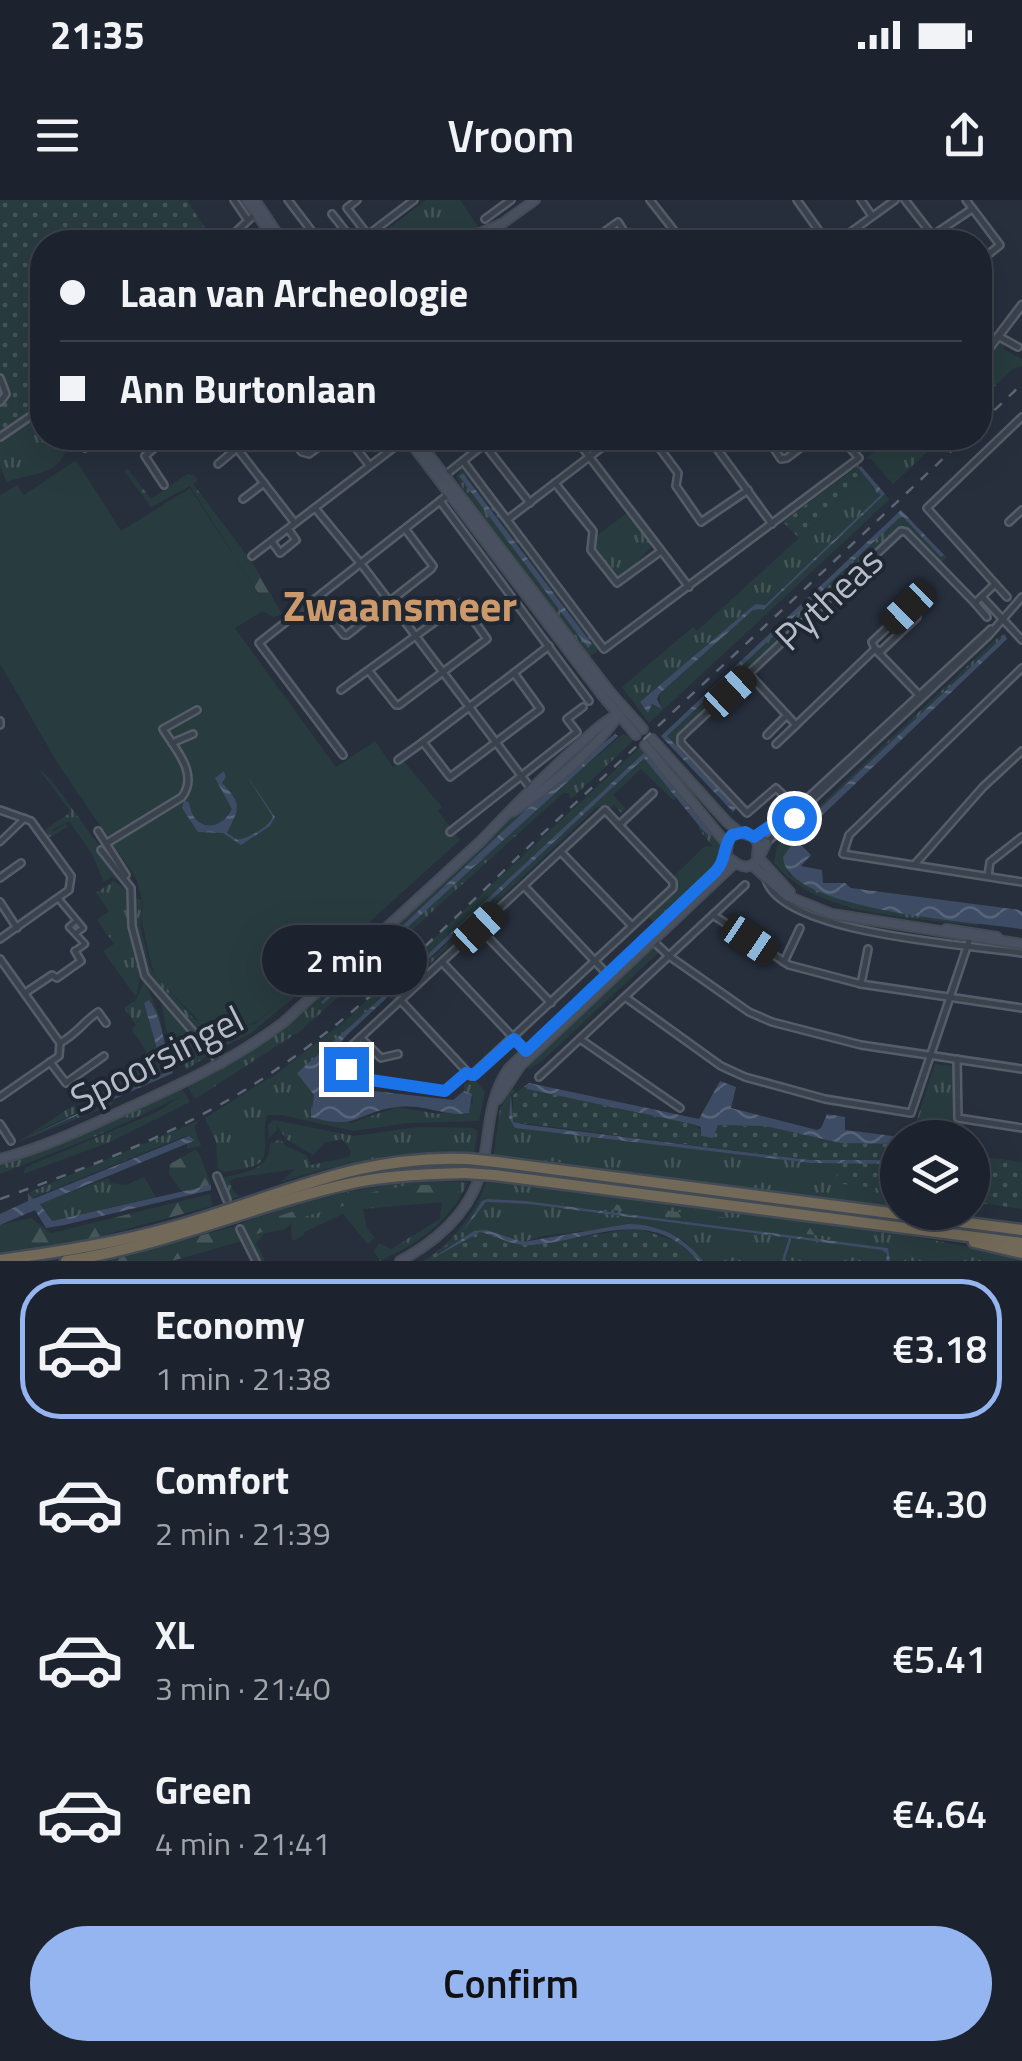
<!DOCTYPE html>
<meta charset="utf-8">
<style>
:root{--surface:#1d232e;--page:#252b36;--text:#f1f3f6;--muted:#a0a4aa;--line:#3b404a;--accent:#94b5f0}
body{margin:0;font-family:"Titillium Web",sans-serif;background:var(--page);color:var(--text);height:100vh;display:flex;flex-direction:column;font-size:38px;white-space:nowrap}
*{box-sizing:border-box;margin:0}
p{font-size:32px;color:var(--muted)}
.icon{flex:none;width:55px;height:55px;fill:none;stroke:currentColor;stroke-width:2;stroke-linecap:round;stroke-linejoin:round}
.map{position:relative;height:1061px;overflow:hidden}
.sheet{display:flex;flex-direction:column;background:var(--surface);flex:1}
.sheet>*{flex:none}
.hud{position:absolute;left:30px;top:30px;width:962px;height:220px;border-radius:40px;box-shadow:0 10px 40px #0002,0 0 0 2px var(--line);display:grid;align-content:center;height:220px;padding:0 30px;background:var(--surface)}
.buttons{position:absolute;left:880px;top:920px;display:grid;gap:20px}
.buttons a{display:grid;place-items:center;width:110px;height:110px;border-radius:50%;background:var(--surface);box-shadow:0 10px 40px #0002,0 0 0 2px var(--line);font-size:50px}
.end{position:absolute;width:45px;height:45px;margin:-22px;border:12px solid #1a73e8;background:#fff;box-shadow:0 0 0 5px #fff}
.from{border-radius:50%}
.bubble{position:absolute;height:70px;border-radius:35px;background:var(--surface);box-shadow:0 10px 40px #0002,0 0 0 2px var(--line);font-size:32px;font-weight:600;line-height:70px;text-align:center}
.car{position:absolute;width:30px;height:60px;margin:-30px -15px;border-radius:12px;box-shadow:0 0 8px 2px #0007;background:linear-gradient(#222 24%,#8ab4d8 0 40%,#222 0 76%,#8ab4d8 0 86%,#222 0)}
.hud b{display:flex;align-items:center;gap:35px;height:95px;font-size:38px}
.hud b+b{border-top:2px solid var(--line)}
.hud i{width:25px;height:25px;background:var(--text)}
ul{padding:18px 0 0;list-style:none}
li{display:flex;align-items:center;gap:30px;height:140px;margin:0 20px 15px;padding:0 10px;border:5px solid transparent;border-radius:40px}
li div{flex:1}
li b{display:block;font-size:38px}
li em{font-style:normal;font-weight:600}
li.selected{border-color:var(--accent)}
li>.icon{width:90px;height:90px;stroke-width:1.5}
.button{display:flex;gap:20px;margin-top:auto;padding:20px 30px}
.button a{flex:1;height:115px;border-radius:60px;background:var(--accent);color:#111;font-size:40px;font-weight:600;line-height:115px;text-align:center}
.status{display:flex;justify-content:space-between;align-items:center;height:70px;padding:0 50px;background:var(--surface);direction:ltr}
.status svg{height:28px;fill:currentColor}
header{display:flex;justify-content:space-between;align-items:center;height:130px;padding:0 30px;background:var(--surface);font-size:45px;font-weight:600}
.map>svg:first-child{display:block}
.grass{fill:url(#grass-tufts);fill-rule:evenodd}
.forest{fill:url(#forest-firs)}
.park{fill:url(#park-dots)}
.pitch{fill:#283b3e}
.water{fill:url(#water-waves)}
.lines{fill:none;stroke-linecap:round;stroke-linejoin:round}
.stream{stroke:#3d4c64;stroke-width:2.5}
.pedestrian-casing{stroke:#555d68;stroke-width:9}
.minor-casing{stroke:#555d68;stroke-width:10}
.tertiary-casing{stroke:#555d68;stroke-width:11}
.secondary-casing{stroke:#434b56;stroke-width:12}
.motorway-casing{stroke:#424a55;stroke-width:15}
.pedestrian{stroke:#3a424d;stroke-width:4}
.minor{stroke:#3a424d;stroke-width:5}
.tertiary{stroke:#3a424d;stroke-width:6}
.secondary{stroke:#495160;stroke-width:8}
.motorway{stroke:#726958;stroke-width:10}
.rail{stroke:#5d6674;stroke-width:2.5;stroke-dasharray:10 10;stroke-linecap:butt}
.motorway-bridge-casing{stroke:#424a55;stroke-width:15;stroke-linecap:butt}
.motorway-bridge{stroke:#726958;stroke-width:10}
.route{stroke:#1a73e8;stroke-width:12}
.labels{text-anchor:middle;stroke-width:8;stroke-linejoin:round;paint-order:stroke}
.street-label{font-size:38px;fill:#b6bdc8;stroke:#1f2732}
.quarter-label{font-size:42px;font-weight:bold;fill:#cc996d;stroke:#1f2732}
</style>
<div class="status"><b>21:35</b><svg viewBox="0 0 49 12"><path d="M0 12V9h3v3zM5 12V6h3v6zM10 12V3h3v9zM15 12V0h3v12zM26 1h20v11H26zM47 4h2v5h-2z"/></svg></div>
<header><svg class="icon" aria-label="menu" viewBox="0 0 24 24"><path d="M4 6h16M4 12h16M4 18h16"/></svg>Vroom<svg class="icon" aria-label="share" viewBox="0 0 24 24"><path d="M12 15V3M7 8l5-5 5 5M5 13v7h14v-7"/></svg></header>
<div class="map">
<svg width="1022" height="1061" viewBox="0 0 1022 1061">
<defs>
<pattern id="grass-tufts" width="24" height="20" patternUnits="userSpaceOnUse" patternTransform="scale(2.5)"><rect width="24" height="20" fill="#283b3e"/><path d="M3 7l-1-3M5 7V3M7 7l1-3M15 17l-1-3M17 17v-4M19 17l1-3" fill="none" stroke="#455558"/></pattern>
<pattern id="forest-firs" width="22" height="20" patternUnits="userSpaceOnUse" patternTransform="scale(2.5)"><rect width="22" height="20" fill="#283b3e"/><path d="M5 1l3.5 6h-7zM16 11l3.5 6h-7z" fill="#455558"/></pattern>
<pattern id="park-dots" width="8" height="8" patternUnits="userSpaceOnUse" patternTransform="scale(2.5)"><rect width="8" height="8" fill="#283b3e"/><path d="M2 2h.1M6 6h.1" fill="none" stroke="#455558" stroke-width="1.8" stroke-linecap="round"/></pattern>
<pattern id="water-waves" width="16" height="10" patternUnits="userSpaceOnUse" patternTransform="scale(2.5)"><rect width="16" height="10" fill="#3d4c64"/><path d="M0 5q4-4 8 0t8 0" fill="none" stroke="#576479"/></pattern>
</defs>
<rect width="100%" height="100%" fill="#272f3d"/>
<g class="grass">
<polygon points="426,0 460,0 479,28 470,32 455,30 409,42 370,42"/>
<polygon points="1002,142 1005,143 1003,149 1022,159 1022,166 1014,168 980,200 980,157 987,161"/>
<path d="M 39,215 L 42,216 L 42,238 L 62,238 L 68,246 C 56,279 33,271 7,282 L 0,267 L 0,243 Z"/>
<polygon points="892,238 942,238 893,284 870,258 864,260"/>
<polygon points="859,264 858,269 882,295 764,405 747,411 641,502 661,508 659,494 753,410 764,409 885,294 889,300 649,523 622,487 693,427 697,431 863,280 854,269"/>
<path d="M 462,268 L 597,444 L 598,451 L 589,457 L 468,301 L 470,299 L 456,277 ZM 460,274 L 468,278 L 592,443 L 588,447 Z"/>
<polygon points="627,313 652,346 623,377 615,378 593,349 594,331 598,335"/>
<polygon points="899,317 903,317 941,357 945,354 947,357 940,363 908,329 898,328 681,532 677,547 667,536 670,532"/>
<path d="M 1008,432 L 794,633 L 791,637 L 792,643 L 783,657 L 789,675 L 978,722 L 978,726 C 911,716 820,718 774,663 L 777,646 L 996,439 Z"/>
<polygon points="623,534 633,538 632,542 571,599 568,593 563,593 303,829 195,899 187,885 240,857 286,825 511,616 543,596 328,793 321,800 323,804 503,637"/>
<path d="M 641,546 L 646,551 L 354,823 L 297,873 L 314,895 L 315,901 L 351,923 L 397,907 L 439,914 L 473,903 L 472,894 L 464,891 L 464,884 L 475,880 L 485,892 L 479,921 L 408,923 L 353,931 L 282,915 L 268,915 C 259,928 272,955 258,964 C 250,969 233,970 224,972 L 218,969 L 216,942 L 205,918 L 279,872 L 346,820 Z"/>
<polygon points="644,557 676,597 673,600 641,569 613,595 626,609 621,613 614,605 609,609 597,607 397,795 397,801 389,798"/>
<polygon points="38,568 52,581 128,686 112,677 104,682 92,654 69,621 52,630 53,632 65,624 67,627 50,637 47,636 46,629 71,612"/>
<polygon points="707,623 723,644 722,661 657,726 648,716 676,689 677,683 672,678 705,646 713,647 698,628 702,625 711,636"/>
<path d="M 113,681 L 129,692 C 132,703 129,713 129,725 C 130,756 147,764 136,797 L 103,751 L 114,744 L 97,720 L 109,711 L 96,693 Z"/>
<path d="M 136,698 L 142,700 L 140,725 L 150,768 L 195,820 L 221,823 L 233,828 L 255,824 L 309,777 L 311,783 L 250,834 L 215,851 C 171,795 127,782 136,698 Z"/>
<polygon points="650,746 660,751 542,861 529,869 524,864"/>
<polygon points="144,781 160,817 164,848 153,805 144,803 164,872 27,936 113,901 112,905 18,942 74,905 77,909 144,866 146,851 132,830 136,825 124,808 136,800"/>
<polygon points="160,797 180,824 210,854 186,870 174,838 168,837"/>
<polygon points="935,864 953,866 955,920 965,923 964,937 911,938"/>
<polygon points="182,888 190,902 110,942 23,974 26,967 155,913 182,896 101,934 0,974 0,962 86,931"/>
<polygon points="512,888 516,892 511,895 515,928 810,963 897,964 897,1007 494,954 500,909"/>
<polygon points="200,920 194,927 201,946 187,949 187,944 191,942 189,936 183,937 32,998 30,992"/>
<path d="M 274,920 L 354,936 L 418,927 L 473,928 L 478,931 L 474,952 C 406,951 346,961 281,982 L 295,969 L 235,978 L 230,981 L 233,991 L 240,996 L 231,1000 L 222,978 C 244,972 270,971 270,944 L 280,939 L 286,946 L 306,955 L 311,965 L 349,957 L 351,951 L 342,939 L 324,943 L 313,955 L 286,939 L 276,924 L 277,930 L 269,938 L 268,925 Z"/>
<polygon points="144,977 156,997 52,1021 40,1003 109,978 110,983 126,985"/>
<path d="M 421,981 L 468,982 C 449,1023 420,1042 380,1061 L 374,1051 L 379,1043 L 391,1049 L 440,1019 L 442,1002 L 363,1009 L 367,1029 L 375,1038 L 368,1044 L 343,1014 L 304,1032 L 304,1035 L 292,1041 L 291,1023 L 286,1029 L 265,1033 L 256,1043 L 265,1061 L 259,1061 L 242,1023 C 301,1001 359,987 421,981 Z"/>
<path d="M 486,982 L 706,1008 L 922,1038 L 1022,1057 L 1022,1061 L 890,1061 L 887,1048 L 526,1001 L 487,999 L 464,1029 L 486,1002 L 529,1004 L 882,1050 L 887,1054 L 886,1061 L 703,1061 L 686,1042 L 658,1028 L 641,1024 L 543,1036 L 523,1042 L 486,1030 L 499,1044 L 698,1061 L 424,1061 C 451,1043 476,1014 486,982 Z"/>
</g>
<g class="forest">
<polygon points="127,268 151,299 187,274 194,275 198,280 193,284 252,362 282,414 274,417 262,411 265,404 190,286 151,307 124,271"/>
<polygon points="195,950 199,953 211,985 182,992 169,974 170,964"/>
<polygon points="409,985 460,985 461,988 456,994 405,997 343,1006 296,1019 257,1034 253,1030 253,1025 317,1003"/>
<polygon points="496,990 852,1033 847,1039 492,995"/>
<polygon points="210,994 212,1006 90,1039 0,1052 0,1025 31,1018 51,1033 56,1032"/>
<polygon points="235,1026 242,1041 172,1061 108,1061"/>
</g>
<g class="park">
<polygon points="0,0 187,0 205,28 199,33 201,37 192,40 185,36 180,42 42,42 42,205 0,234"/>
<polygon points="854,269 864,279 799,338 783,322"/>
<polygon points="526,885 528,889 692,924 713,937 718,925 765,926 841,943 897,944 897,991 836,983 838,960 809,960 513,922 513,895"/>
<polygon points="972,955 1022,962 1022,1009 973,1002"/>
<polygon points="637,1028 678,1042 698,1061 424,1061 451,1042 471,1034 484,1033 530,1045"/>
</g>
<polygon class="pitch" points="76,260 121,331 190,288 268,408 235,428 336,567 375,541 393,567 403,560 442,607 438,611 460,640 288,796 258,821 243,827 198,820 156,777 151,764 141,718 143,703 136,678 60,567 0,464 0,295 17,285 24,295"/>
<g class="water">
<polygon points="861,266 885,294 764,409 753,410 659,494 657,499 662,509 652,504 648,513 640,502 747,411 756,404 765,405 881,295 858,268"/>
<polygon points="463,273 592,444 588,448 459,276"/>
<polygon points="901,310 944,355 941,357 903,317 899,318 667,536 736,608 733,612 661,536"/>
<path d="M 1005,435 L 1007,439 L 811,626 L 807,623 L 793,637 L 811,655 L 801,666 L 822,670 L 823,683 L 845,683 L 851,688 L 1019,710 L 1022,712 L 1022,729 C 977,722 786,711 783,657 L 792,644 L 790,637 L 794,633 Z"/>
<polygon points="615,534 618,536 323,804 321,802 549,588"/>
<path d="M 646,551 L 707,623 L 712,635 L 709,636 L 700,627 L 644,558 L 347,835 L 329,856 L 333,870 L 348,888 L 453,900 L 464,891 L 472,894 L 469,913 C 444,917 422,903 397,907 C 356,912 359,931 311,917 L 314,895 L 297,873 L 354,823 Z"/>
<path d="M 224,571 L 226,577 L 222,583 C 243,605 239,608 227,633 L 238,640 C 250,637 267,628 273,617 L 245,573 L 275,617 L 270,626 L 241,645 L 223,633 L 198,632 L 182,608 L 184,601 L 189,602 C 192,630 219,634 232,609 L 215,578 Z"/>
<path d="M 149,800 C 164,820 163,849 173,873 L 26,938 L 164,873 L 144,803 Z"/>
<polygon points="720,881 736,887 731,908 817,930 821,928 827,914 845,917 845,930 901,937 898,938 897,944 841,943 765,926 718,925 713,938 701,936 701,927 692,924 527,889 526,885 529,883 699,919"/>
<polygon points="511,895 513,922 528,925 809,960 897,960 897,964 810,963 515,928 509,918"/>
<polygon points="189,936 194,940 191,942 40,1004 52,1021 211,985 211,990 64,1025 46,1028 35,1010 0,1025 0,1014 28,1001 28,993 33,999"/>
<polygon points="487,999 526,1001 888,1048 890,1061 886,1061 887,1054 882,1050 529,1004 486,1002 463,1031 482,1001"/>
<path d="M 628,1024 C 659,1024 684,1037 703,1061 L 698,1061 C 650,1004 593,1040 532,1045 C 512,1047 499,1036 480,1032 L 428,1061 L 474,1031 L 486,1030 L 523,1042 Z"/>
</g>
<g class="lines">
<polyline class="stream" points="783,1061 790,1039"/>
<g class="pedestrian-casing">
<g id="pedestrian">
<polyline points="0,642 25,618"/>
<polyline points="58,698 83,728 76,733"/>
<polyline points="75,751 85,744 69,727 75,722"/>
</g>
</g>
<g class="minor-casing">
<g id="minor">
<polyline points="234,0 247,19"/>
<polyline points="288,0 320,42"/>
<polyline points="357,0 347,8 368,35 357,42"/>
<polyline points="650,0 683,42"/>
<polyline points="797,0 827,42"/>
<polyline points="861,0 872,16"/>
<polyline points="905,0 933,36"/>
<polyline points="966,0 1000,45 980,61"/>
<polyline points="332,14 354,42"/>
<polyline points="485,19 511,0"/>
<polyline points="368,35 414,0"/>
<polyline points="225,42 255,14"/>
<polyline points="595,42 593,40 618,22 625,33 613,42"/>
<polyline points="837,42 895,0"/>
<polyline points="923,42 972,9"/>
<polyline points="998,136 1018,147"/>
<polyline points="0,178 6,194 0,202"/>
<polyline points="0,237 41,209"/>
<polyline points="229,238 294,322"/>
<polyline points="290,238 302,252 309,254 331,238"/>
<polyline points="348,238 369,265"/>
<polyline points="575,238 689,387"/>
<polyline points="652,238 678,273 676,286 701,322 748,290"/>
<polyline points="709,238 772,324"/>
<polyline points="767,238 781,259 787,258 813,238"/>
<polyline points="484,244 530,303"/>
<polyline points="85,248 102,238"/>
<polyline points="463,261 604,449 859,258 841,238"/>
<polyline points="218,264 249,238"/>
<polyline points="444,276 492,238"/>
<polyline points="555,283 593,331 591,350 617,383 661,351"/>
<polyline points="164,285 145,256 166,238"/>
<polyline points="243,299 264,283"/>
<polyline points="440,301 589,501"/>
<polyline points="315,308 365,369 532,590"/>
<polyline points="508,319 614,238"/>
<polyline points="1009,322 1022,310"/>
<polyline points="272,342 280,353 296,340 289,330"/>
<polyline points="252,356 401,242"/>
<polyline points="982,397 1022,440"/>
<polyline points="1007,397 927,308 1022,217"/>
<polyline points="315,400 344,435 347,435 431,369 433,366 406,330"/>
<polyline points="975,403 987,417"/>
<polyline points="1022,468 849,635 843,654 1022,682"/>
<polygon points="514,473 540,509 450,577 423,542"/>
<polyline points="514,473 549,446"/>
<polyline points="749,474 796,525 776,544"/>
<polyline points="341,490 461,403 487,439 399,505 396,505 369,471"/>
<polyline points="0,521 0,525"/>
<polyline points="796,525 875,449 881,451 917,417 908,408 872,442 875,449 920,496"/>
<polyline points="767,535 787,515"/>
<polyline points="172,543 193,534"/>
<polyline points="343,555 259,443 449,294"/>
<polyline points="398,560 423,542"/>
<polyline points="0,610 31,621 71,676 69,690 0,739"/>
<polyline points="801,612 776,588 747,613 681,543 681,537 901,331 906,332 975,403 995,384"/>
<polyline points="619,625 653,593"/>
<polyline points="98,631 126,675"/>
<polyline points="450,632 577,532 567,519 583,507"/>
<polyline points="754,637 797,608 991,429"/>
<path d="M 107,643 L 182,597 C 199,574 176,550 163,529 L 197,510"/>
<polyline points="766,643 989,435 1022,397"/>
<polyline points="101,650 131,688 132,726 145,776 221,864"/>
<polyline points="561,652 632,726"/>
<polyline points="916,663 983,587 1022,551"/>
<polyline points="988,676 990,662 1022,637"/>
<polyline points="0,678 21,663"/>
<path d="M 766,679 C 780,734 971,745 1022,753"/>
<polyline points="524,686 607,774"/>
<polyline points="0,702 17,728"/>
<polyline points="713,715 789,765 861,784 1022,808"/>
<polyline points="479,728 551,803"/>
<polyline points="651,739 669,756 749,812 772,822 861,845 1022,869"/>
<polyline points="0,759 60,843 59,856 0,897"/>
<polyline points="442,762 525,850"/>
<polyline points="784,762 800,728"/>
<polyline points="861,784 868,749"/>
<polyline points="25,793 52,775 57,778 81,761 75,751"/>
<polyline points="625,797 721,866 745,877 825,899 911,913 971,735"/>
<polyline points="402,802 471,876 673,688 673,682 605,610 346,851 343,859 346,869 364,879 445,891 466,873"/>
<polyline points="361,838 381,858 398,854"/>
<polyline points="580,839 680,908"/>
<path d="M 60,843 C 79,832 82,823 98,812 L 106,823"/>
<polyline points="957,859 958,918 1022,928"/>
<polyline points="50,862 66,883 104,856"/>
<polyline points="539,877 745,685"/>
<polyline points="0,924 11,941"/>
<polyline points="217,976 227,1000"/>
<polyline points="240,1029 256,1061"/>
</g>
</g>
<g class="tertiary-casing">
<polyline id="tertiary" points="980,155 984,155 1022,105"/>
</g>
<g class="secondary-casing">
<g id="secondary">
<polyline points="247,0 276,42"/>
<polyline points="255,0 283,42"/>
<polyline points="460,42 503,23 535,0"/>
<polyline points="407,238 602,495 636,535"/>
<polyline points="416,238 610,492 643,529"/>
<polyline points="652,539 727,622 739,632 754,637"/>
<polyline points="645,545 726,643"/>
<path d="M 512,612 C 545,590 599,547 619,514"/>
<polyline points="754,637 758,644 757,656 790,692"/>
<path d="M 732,660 C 751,676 759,660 766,643"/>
<polyline points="753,666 787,696 832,714 1022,744"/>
<polyline points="946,729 997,737"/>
<polyline points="498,899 521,865 735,663"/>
<path d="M 0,959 C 42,948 83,929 122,911 C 179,885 234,860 284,822 L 482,640 C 512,608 542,578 574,549 C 589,536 602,522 619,514"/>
<path d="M 400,1061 C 439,1040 473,1010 483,964 C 490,929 488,898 509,868 L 715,672 L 725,662 L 729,638 L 739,632"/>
</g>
</g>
<g class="motorway-casing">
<g id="motorway">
<polyline points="496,962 1022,1030"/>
<polyline points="494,975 1022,1043"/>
<polyline points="974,1042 1022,1053"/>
<path d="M 0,1060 C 58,1052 116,1043 173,1027 C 277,998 356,954 468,959"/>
<path d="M 66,1061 C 169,1045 258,1003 357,982 C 393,975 429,974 465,973"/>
</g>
</g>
<use href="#pedestrian" class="pedestrian"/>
<use href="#minor" class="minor"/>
<use href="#tertiary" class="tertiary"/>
<use href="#secondary" class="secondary"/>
<use href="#motorway" class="motorway"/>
<g class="rail">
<polyline points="980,224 1022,184"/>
<path d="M 0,999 C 86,968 170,937 248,888 C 357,820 447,724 540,636 C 682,504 824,371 965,238"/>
</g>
<g class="motorway-bridge-casing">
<g id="motorway-bridge">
<polyline points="468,959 496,962"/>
<polyline points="465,973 494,975"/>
</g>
</g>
<use href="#motorway-bridge" class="motorway-bridge"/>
</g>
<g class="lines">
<path class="route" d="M 346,869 L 364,879 L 445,891 L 466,873 L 474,875 L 514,839 L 526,851 L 715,672 C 727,660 722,647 732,635 L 745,632 L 754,637 L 797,608 L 801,612 L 794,618"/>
</g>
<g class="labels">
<g class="street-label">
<text transform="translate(829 399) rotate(-43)" y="13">Pytheas</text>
<text transform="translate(157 859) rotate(-27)" y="13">Spoorsingel</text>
</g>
<g class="quarter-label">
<text x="400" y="421">Zwaansmeer</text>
</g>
</g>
</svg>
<div class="buttons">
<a><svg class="icon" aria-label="layers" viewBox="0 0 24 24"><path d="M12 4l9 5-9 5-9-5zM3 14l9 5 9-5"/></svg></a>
</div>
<i class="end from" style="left:794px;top:618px"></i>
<i class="end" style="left:346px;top:869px"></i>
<div class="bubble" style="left:262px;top:725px;width:165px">2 min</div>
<i class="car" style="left:908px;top:408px;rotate:226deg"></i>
<i class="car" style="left:730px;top:492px;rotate:47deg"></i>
<i class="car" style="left:479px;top:728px;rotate:47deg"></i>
<i class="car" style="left:750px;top:740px;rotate:124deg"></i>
<div class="hud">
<b><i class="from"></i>Laan van Archeologie</b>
<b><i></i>Ann Burtonlaan</b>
</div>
</div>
<section class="sheet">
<ul>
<li class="selected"><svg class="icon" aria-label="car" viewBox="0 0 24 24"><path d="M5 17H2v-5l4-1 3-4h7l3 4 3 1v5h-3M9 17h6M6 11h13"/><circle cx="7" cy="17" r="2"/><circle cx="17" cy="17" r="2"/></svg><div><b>Economy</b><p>1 min · 21:38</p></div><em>€3.18</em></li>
<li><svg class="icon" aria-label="car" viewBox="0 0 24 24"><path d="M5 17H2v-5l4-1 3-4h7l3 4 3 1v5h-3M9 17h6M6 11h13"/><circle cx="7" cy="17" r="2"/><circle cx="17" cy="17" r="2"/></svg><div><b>Comfort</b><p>2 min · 21:39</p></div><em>€4.30</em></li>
<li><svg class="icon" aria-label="car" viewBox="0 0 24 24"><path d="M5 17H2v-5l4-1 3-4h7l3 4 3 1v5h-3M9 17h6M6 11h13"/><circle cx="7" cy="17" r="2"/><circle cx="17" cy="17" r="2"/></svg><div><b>XL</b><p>3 min · 21:40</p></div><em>€5.41</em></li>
<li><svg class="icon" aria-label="car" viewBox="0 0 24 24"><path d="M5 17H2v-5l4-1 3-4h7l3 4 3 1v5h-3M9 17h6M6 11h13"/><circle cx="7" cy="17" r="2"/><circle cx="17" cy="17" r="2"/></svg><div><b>Green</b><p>4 min · 21:41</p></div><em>€4.64</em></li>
</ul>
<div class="button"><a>Confirm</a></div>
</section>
